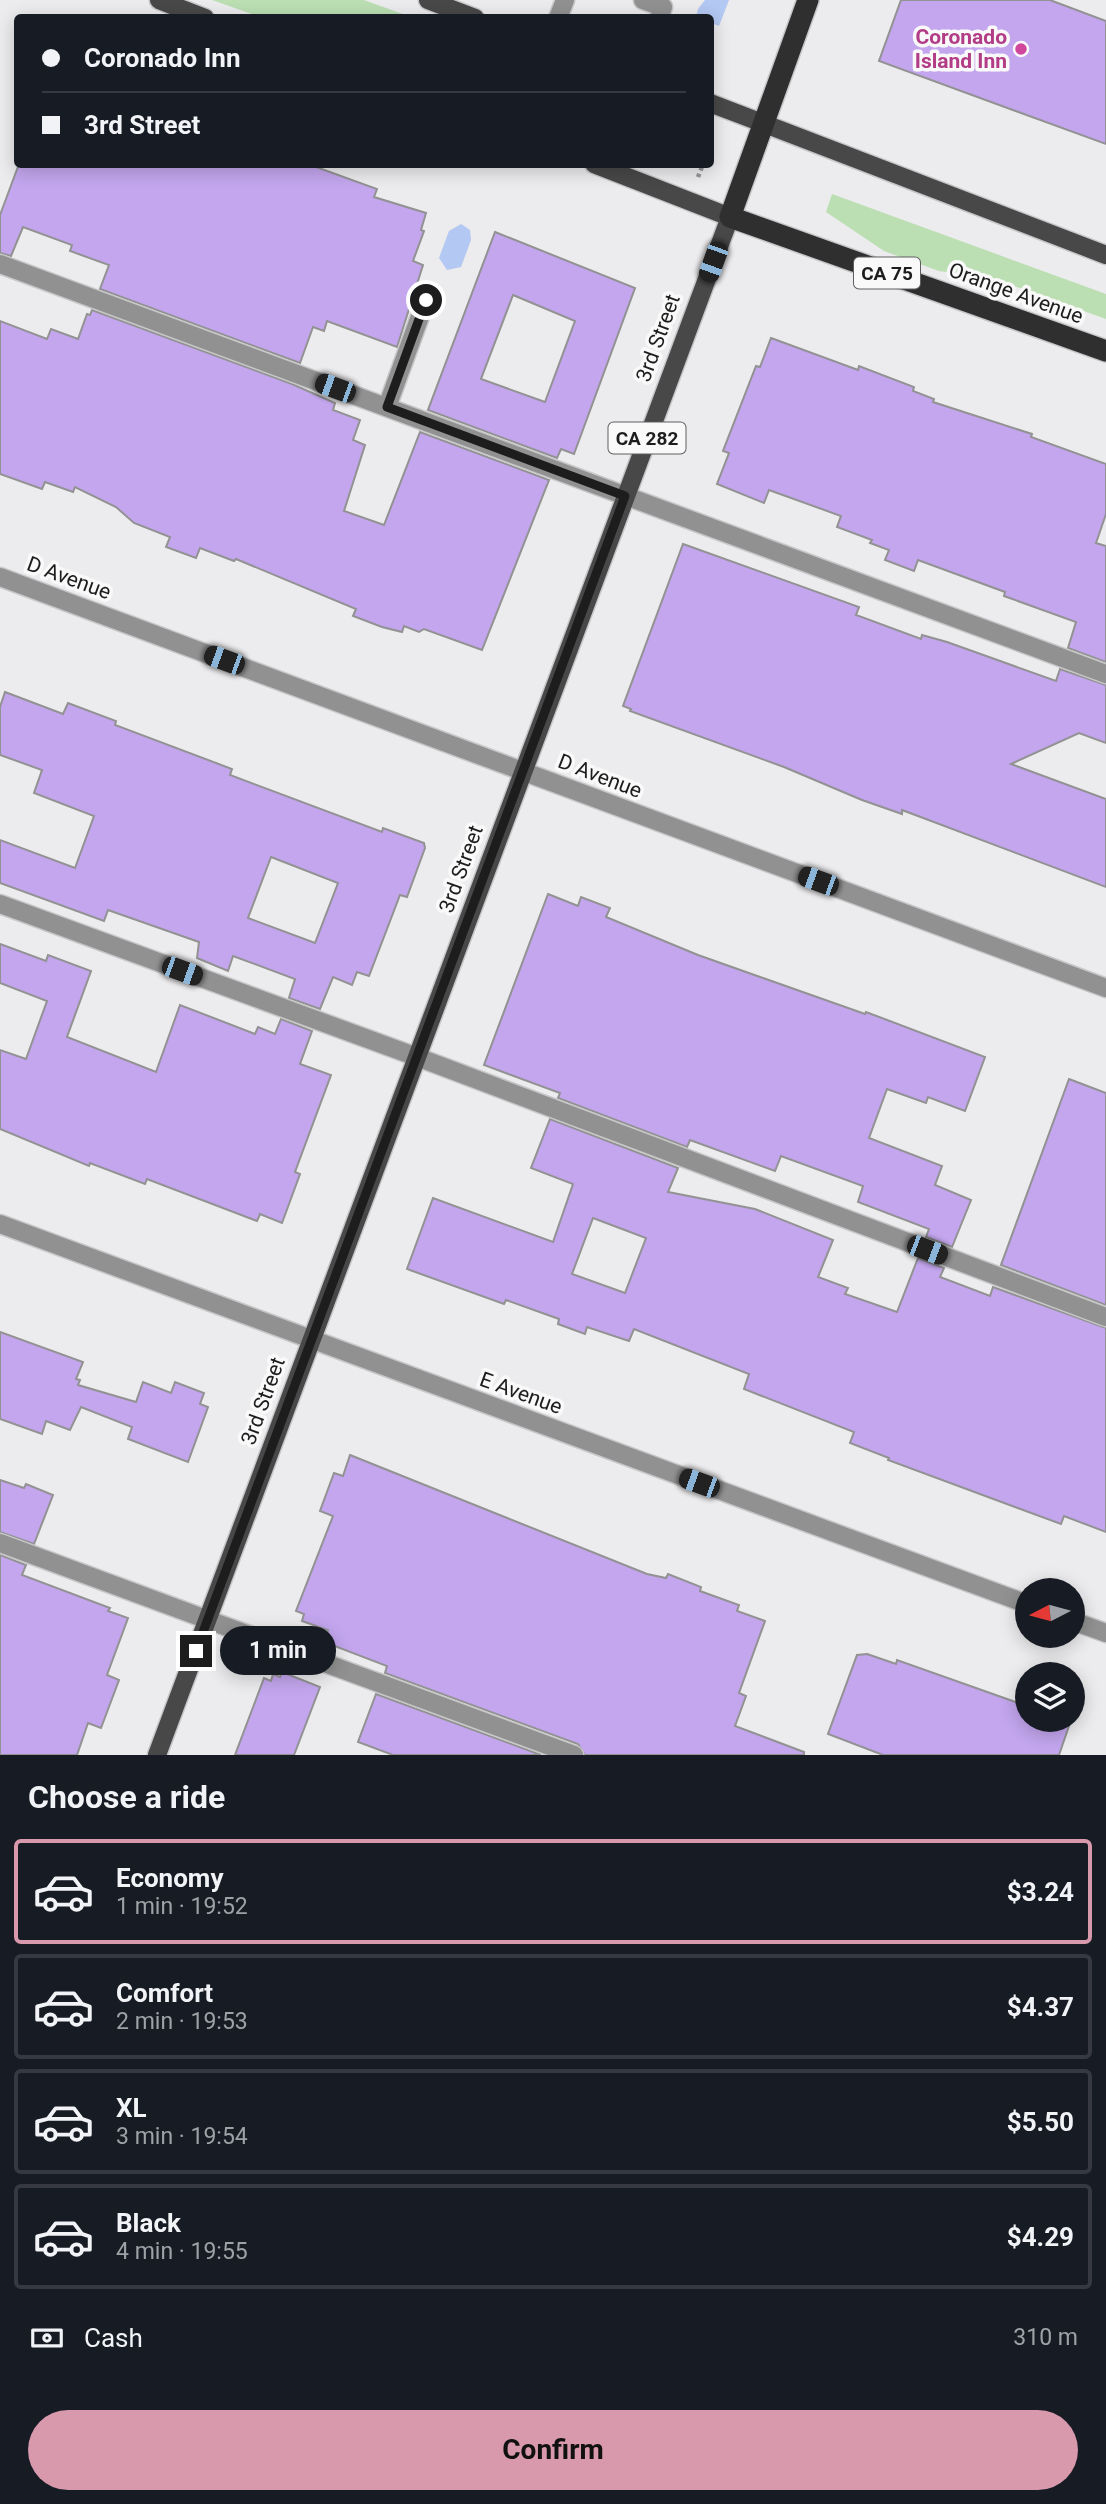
<!DOCTYPE html>
<meta charset="utf-8">
<style>
:root{--surface:#171b24;--page:#242831;--text:#f1f3f6;--muted:#9ea1a6;--line:#363941;--accent:#d899ad}
body{margin:0;font-family:Roboto,sans-serif;background:var(--page);color:var(--text);height:100vh;display:flex;flex-direction:column;font-size:26px;white-space:nowrap}
*{box-sizing:border-box;margin:0}
p{font-size:23px;color:var(--muted)}
.icon{flex:none;width:38px;height:38px;fill:none;stroke:currentColor;stroke-width:2;stroke-linecap:round;stroke-linejoin:round}
.map{position:relative;height:1755px;overflow:hidden}
.panel{display:flex;flex-direction:column;background:var(--surface);flex:1}
.panel>*{flex:none}
.top-card{position:absolute;left:14px;top:14px;width:700px;height:154px;border-radius:7px;box-shadow:0 4px 18px #0003;display:grid;align-content:center;height:154px;padding:0 28px;background:var(--surface)}
.needle{width:46px;rotate:264deg}
.fabs{position:absolute;left:1015px;top:1578px;display:grid;gap:14px}
.fabs a{display:grid;place-items:center;width:70px;height:70px;border-radius:50%;background:var(--surface);box-shadow:0 4px 18px #0003;font-size:35px}
.end{position:absolute;width:32px;height:32px;margin:-16px;border:9px solid #1d1d1e;background:#fff;box-shadow:0 0 0 4px #fff}
.from{border-radius:50%}
.bubble{position:absolute;height:49px;border-radius:24px;background:var(--surface);box-shadow:0 4px 18px #0003;font-size:23px;font-weight:700;line-height:49px;text-align:center}
.car{position:absolute;width:21px;height:42px;margin:-21px -10px;border-radius:9px;box-shadow:0 0 5px 2px #0007;background:linear-gradient(#222 24%,#8ab4d8 0 40%,#222 0 76%,#8ab4d8 0 86%,#222 0)}
.top-card b{display:flex;align-items:center;gap:24px;height:66px;font-size:26px}
.top-card b+b{border-top:2px solid var(--line)}
.top-card i{width:18px;height:18px;background:var(--text)}
ul{padding:0;list-style:none}
li{display:flex;align-items:center;gap:21px;height:105px;margin:0 14px 10px;padding:0 14px;border:4px solid var(--line);border-radius:7px}
li div{flex:1}
li b{display:block;font-size:26px}
li em{font-style:normal;font-weight:700}
li.selected{border-color:var(--accent)}
li>.icon{width:63px;height:63px;stroke-width:1.5}
h2{padding:0 28px;font-size:32px;line-height:84px}
.pay{display:flex;align-items:center;gap:18px;height:77px;padding:0 28px;font-size:26px}
.pay p{margin-inline-start:auto}
.cta{display:flex;gap:14px;margin-top:auto;padding:14px 28px}
.cta a{flex:1;height:80px;border-radius:42px;background:var(--accent);color:#111;font-size:28px;font-weight:700;line-height:80px;text-align:center}
.map>svg:first-child{display:block}
.green{fill:#bbdfb2}
.water{fill:#b3c8f2}
.building{fill:#c3a6ee;stroke:#929293;stroke-width:2;fill-rule:evenodd}
.lines{fill:none;stroke-linecap:round;stroke-linejoin:round}
.minor-casing{stroke:#c7c6c8;stroke-width:21}
.major-casing{stroke:#c7c6c8;stroke-width:21}
.highway-casing{stroke:#c7c6c8;stroke-width:24}
.path{stroke:#959496;stroke-width:4.5;stroke-dasharray:3.5 3.5;stroke-linecap:butt}
.minor{stroke:#919191;stroke-width:18}
.major{stroke:#484849;stroke-width:18}
.highway{stroke:#2f2f30;stroke-width:21}
.route{stroke:#1d1d1e;stroke-width:9}
.hotel-dot{fill:#d1479c;stroke:#f9f9fa;stroke-width:2.5}
.labels{text-anchor:middle;stroke-width:7;stroke-linejoin:round;paint-order:stroke}
.shield{fill:#f9f9fa;stroke:#5f5f60;stroke-width:2}
.shield-label{font-size:19px;font-weight:bold;fill:#1d1d1e}
.hotel-label{font-size:21px;font-weight:bold;fill:#b23c85;stroke:#f9f9fa;text-anchor:end}
.street-label{font-size:21px;fill:#1d1d1e;stroke:#f9f9fa}
</style>
<div class="map">
<svg width="1106" height="1755" viewBox="0 0 1106 1755">
<rect width="100%" height="100%" fill="#ecebed"/>
<g class="green">
<polygon points="212,0 364,0 411,17 260,17"/>
<polygon points="832,194 1106,294 1106,319 1017,287 984,277 939,271 884,251 826,212"/>
</g>
<g class="water">
<polygon points="705,0 729,0 719,26 711,23 710,18 696,17 698,9"/>
<polygon points="461,224 470,230 471,240 461,267 447,270 439,258 449,231"/>
</g>
<g class="building">
<polygon points="901,0 1050,0 1106,21 1106,144 879,61"/>
<polygon points="19,164 308,164 377,189 374,197 426,213 421,230 424,231 413,261 423,265 397,347 327,321 324,331 313,327 300,363 100,289 109,265 70,251 72,245 23,227 11,256 0,253 0,215"/>
<path d="M 495,232 L 635,288 L 574,454 L 561,449 L 557,458 L 428,410 ZM 513,295 L 575,321 L 545,402 L 481,379 Z"/>
<polygon points="92,310 292,384 335,403 333,410 360,420 353,440 365,445 344,511 384,525 420,432 549,480 482,650 424,629 419,632 404,626 402,632 382,627 353,616 356,609 236,559 234,561 200,548 196,558 166,547 170,537 134,523 116,507 75,487 73,492 45,482 42,489 0,474 0,321 47,339 51,329 78,339 87,314 90,315"/>
<polygon points="771,338 858,370 859,366 914,387 913,391 934,399 933,402 1032,434 1031,437 1106,464 1106,514 1096,543 1106,546 1106,662 1068,648 1076,622 1004,596 1005,592 918,560 914,571 885,560 889,550 870,543 872,540 837,527 841,516 769,490 764,503 717,484 729,453 723,451 756,366 760,367"/>
<polygon points="683,544 859,607 856,615 921,639 922,635 947,642 1056,681 1060,669 1106,685 1106,743 1079,733 1011,764 1106,799 1106,887 902,810 902,814 862,800 784,767 630,711 631,709 623,706"/>
<path d="M 5,692 L 63,714 L 68,703 L 116,721 L 115,725 L 232,769 L 230,775 L 382,832 L 383,828 L 424,843 L 425,848 L 407,897 L 400,895 L 369,976 L 357,972 L 352,985 L 333,977 L 320,1009 L 289,998 L 295,979 L 233,956 L 228,971 L 197,958 L 199,942 L 108,910 L 104,921 L 0,883 L 0,840 L 75,868 L 94,816 L 34,793 L 42,770 L 0,755 L 0,707 ZM 271,857 L 338,883 L 315,943 L 248,918 Z"/>
<polygon points="548,894 578,906 581,897 610,908 606,917 698,955 865,1014 866,1012 985,1057 965,1111 928,1097 926,1103 887,1089 869,1138 942,1166 935,1185 971,1200 952,1247 926,1237 929,1229 858,1202 863,1186 781,1156 775,1171 690,1140 687,1147 558,1098 560,1093 484,1065"/>
<polygon points="0,944 46,961 48,955 91,971 67,1037 156,1072 180,1005 255,1034 258,1027 275,1034 281,1019 312,1031 300,1064 331,1075 295,1172 300,1174 282,1223 260,1214 257,1221 147,1179 145,1184 90,1163 89,1166 0,1129 0,1050 26,1059 47,1001 0,983"/>
<polygon points="1069,1079 1106,1093 1106,1305 1001,1265"/>
<path d="M 550,1119 L 678,1168 L 668,1192 L 755,1209 L 833,1240 L 818,1277 L 848,1288 L 845,1294 L 897,1312 L 918,1258 L 944,1268 L 940,1277 L 990,1296 L 993,1287 L 1106,1328 L 1106,1532 L 1064,1516 L 1061,1524 L 888,1460 L 889,1458 L 850,1443 L 854,1432 L 744,1389 L 749,1374 L 634,1329 L 629,1341 L 587,1327 L 585,1334 L 558,1324 L 559,1319 L 506,1300 L 504,1304 L 407,1269 L 433,1198 L 553,1242 L 573,1184 L 531,1168 ZM 593,1218 L 646,1238 L 625,1293 L 572,1274 Z"/>
<polygon points="0,1332 83,1362 76,1379 80,1380 78,1385 136,1402 143,1382 171,1393 175,1382 204,1393 200,1404 208,1407 188,1462 128,1439 132,1427 81,1407 70,1430 46,1421 42,1434 0,1419"/>
<polygon points="350,1455 647,1574 666,1578 668,1574 701,1587 700,1591 739,1605 737,1611 765,1621 739,1693 746,1696 735,1726 804,1752 804,1755 585,1755 578,1744 385,1673 387,1666 324,1642 328,1630 302,1621 304,1614 296,1611 333,1516 320,1511 334,1473 343,1476"/>
<polygon points="0,1480 24,1488 26,1484 53,1495 34,1544 0,1532"/>
<polygon points="0,1555 26,1565 22,1575 110,1608 108,1611 128,1618 107,1675 119,1680 101,1728 88,1723 77,1755 0,1755"/>
<polygon points="867,1654 896,1664 897,1660 1027,1706 1027,1720 1071,1720 1059,1755 883,1755 828,1734 857,1655"/>
<polygon points="282,1672 320,1687 294,1755 235,1755 264,1678 271,1681 273,1674 280,1677"/>
<polygon points="376,1694 541,1755 393,1755 358,1742"/>
</g>
<g class="lines">
<g class="minor-casing">
<g id="minor">
<polyline points="643,0 663,7 659,18"/>
<polyline points="558,18 565,0"/>
<polyline points="0,264 1106,674"/>
<polyline points="387,407 426,300"/>
<polyline points="0,577 1106,988"/>
<polyline points="0,904 417,1057 1106,1317"/>
<polyline points="0,1224 1027,1604"/>
<polyline points="0,1543 574,1755"/>
<polyline points="1073,1621 1106,1633"/>
</g>
</g>
<g class="major-casing">
<g id="major">
<polyline points="159,0 205,18"/>
<polyline points="428,0 475,18"/>
<polyline points="710,103 1106,255"/>
<polyline points="157,1755 730,217 594,164"/>
</g>
</g>
<g class="highway-casing">
<polyline id="highway" points="808,0 730,217 1106,351"/>
</g>
<polyline class="path" points="698,177 703,164"/>
<use href="#minor" class="minor"/>
<use href="#major" class="major"/>
<use href="#highway" class="highway"/>
</g>
<g class="lines">
<polyline class="route" points="196,1651 625,496 387,407 426,300"/>
</g>
<circle class="hotel-dot" cx="1021" cy="49" r="7"/>
<g class="labels">
<g class="shield">
<rect x="854" y="257.5" width="66" height="31" rx="5"/>
<rect x="608.5" y="422.5" width="77" height="31" rx="5"/>
</g>
<g class="shield-label">
<text x="887" y="280">CA 75</text>
<text x="647" y="445">CA 282</text>
</g>
<g class="hotel-label">
<text x="1007" y="44">Coronado<tspan x="1007" dy="24">Island Inn</tspan></text>
</g>
<g class="street-label">
<text transform="translate(1016 293) rotate(20)" y="7">Orange Avenue</text>
<text transform="translate(658 338) rotate(-70)" y="7">3rd Street</text>
<text transform="translate(69 578) rotate(20)" y="7">D Avenue</text>
<text transform="translate(600 776) rotate(21)" y="7">D Avenue</text>
<text transform="translate(461 869) rotate(-70)" y="7">3rd Street</text>
<text transform="translate(521 1393) rotate(20)" y="7">E Avenue</text>
<text transform="translate(263 1401) rotate(-70)" y="7">3rd Street</text>
</g>
</g>
</svg>
<div class="fabs">
<a><svg class="needle" viewBox="-14 -14 28 28"><path d="M0-13l5 13h-10z" fill="#e53935"/><path d="M0 13l5-13h-10z" fill="#9ea1a6"/></svg></a>
<a><svg class="icon" aria-label="layers" viewBox="0 0 24 24"><path d="M12 4l9 5-9 5-9-5zM3 14l9 5 9-5"/></svg></a>
</div>
<i class="end from" style="left:426px;top:300px"></i>
<i class="end" style="left:196px;top:1651px"></i>
<div class="bubble" style="left:220px;top:1626px;width:116px">1 min</div>
<i class="car" style="left:713px;top:262px;rotate:200deg"></i>
<i class="car" style="left:335px;top:388px;rotate:290deg"></i>
<i class="car" style="left:224px;top:660px;rotate:290deg"></i>
<i class="car" style="left:818px;top:881px;rotate:290deg"></i>
<i class="car" style="left:182px;top:971px;rotate:110deg"></i>
<i class="car" style="left:927px;top:1250px;rotate:111deg"></i>
<i class="car" style="left:699px;top:1483px;rotate:290deg"></i>
<div class="top-card">
<b><i class="from"></i>Coronado Inn</b>
<b><i></i>3rd Street</b>
</div>
</div>
<section class="panel">
<h2>Choose a ride</h2>
<ul>
<li class="selected"><svg class="icon" aria-label="car" viewBox="0 0 24 24"><path d="M5 17H2v-5l4-1 3-4h7l3 4 3 1v5h-3M9 17h6M6 11h13"/><circle cx="7" cy="17" r="2"/><circle cx="17" cy="17" r="2"/></svg><div><b>Economy</b><p>1 min · 19:52</p></div><em>$3.24</em></li>
<li><svg class="icon" aria-label="car" viewBox="0 0 24 24"><path d="M5 17H2v-5l4-1 3-4h7l3 4 3 1v5h-3M9 17h6M6 11h13"/><circle cx="7" cy="17" r="2"/><circle cx="17" cy="17" r="2"/></svg><div><b>Comfort</b><p>2 min · 19:53</p></div><em>$4.37</em></li>
<li><svg class="icon" aria-label="car" viewBox="0 0 24 24"><path d="M5 17H2v-5l4-1 3-4h7l3 4 3 1v5h-3M9 17h6M6 11h13"/><circle cx="7" cy="17" r="2"/><circle cx="17" cy="17" r="2"/></svg><div><b>XL</b><p>3 min · 19:54</p></div><em>$5.50</em></li>
<li><svg class="icon" aria-label="car" viewBox="0 0 24 24"><path d="M5 17H2v-5l4-1 3-4h7l3 4 3 1v5h-3M9 17h6M6 11h13"/><circle cx="7" cy="17" r="2"/><circle cx="17" cy="17" r="2"/></svg><div><b>Black</b><p>4 min · 19:55</p></div><em>$4.29</em></li>
</ul>
<div class="pay"><svg class="icon" aria-label="cash" viewBox="0 0 24 24"><path d="M3 7h18v10H3z"/><circle cx="12" cy="12" r="2"/></svg>Cash<p>310 m</p></div>
<div class="cta"><a>Confirm</a></div>
</section>
